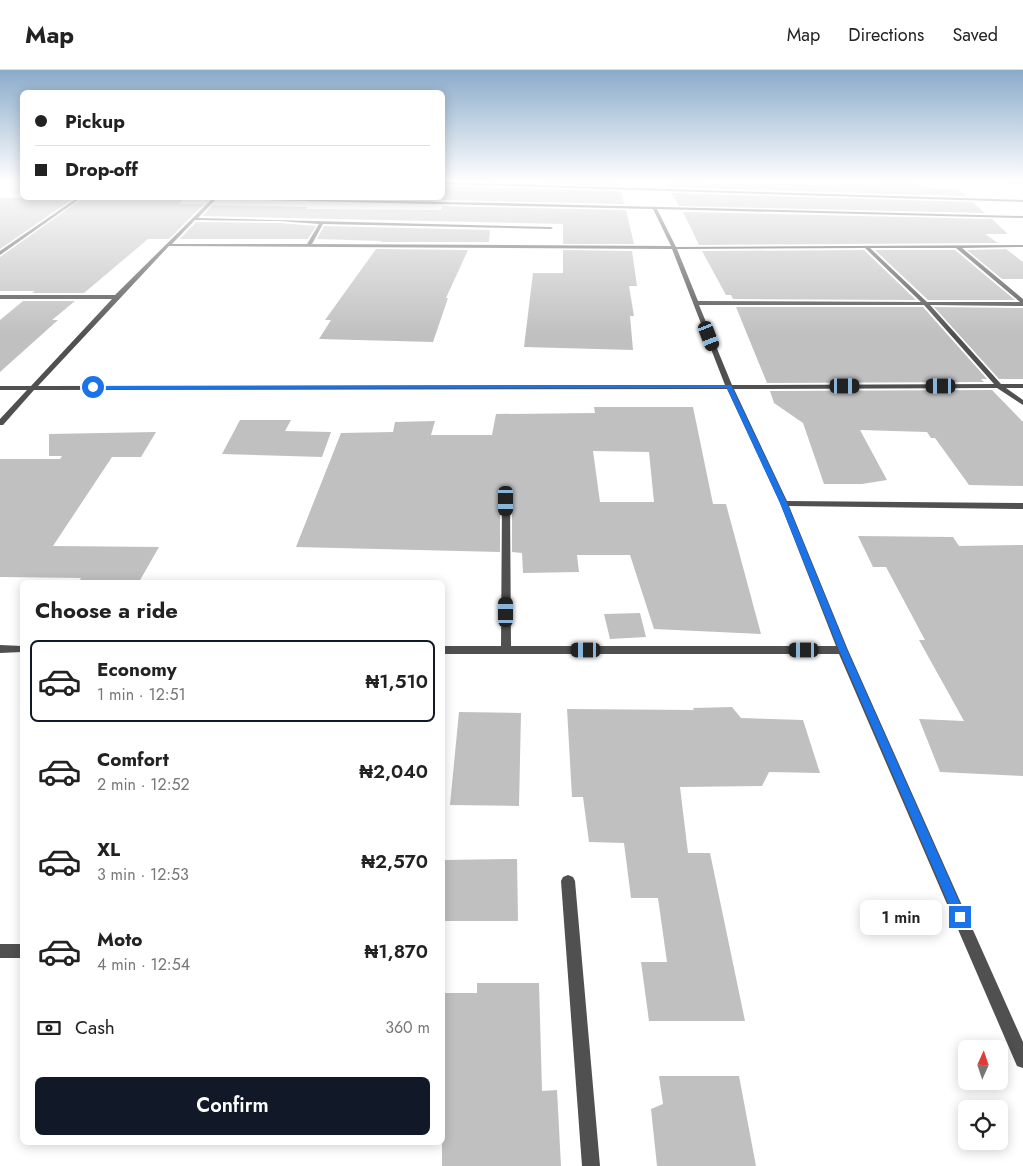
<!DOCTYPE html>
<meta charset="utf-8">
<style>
:root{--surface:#fff;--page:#f2f2f2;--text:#222;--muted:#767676;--line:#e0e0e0;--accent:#111827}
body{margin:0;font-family:Jost,sans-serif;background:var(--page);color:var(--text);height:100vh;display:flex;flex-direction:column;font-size:19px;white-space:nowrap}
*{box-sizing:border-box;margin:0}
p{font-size:16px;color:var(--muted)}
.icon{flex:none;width:28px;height:28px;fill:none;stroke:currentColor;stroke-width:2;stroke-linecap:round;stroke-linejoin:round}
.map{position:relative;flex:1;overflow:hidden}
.drawer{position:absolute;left:20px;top:510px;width:425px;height:565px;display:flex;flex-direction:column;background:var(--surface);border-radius:8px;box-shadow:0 2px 12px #0003}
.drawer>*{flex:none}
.banner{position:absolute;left:20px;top:20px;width:425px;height:110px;border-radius:8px;box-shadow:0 2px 12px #0003;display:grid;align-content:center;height:110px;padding:0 15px;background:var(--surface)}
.needle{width:32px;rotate:3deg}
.tools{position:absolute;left:958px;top:970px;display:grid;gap:10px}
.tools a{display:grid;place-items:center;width:50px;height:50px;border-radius:8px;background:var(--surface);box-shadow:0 2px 12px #0003;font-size:25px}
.end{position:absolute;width:22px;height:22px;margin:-11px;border:6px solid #1a73e8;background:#fff;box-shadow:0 0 0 2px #fff}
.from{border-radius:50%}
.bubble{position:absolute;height:35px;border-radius:8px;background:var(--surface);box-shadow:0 2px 12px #0003;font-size:16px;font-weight:600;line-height:35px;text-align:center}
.car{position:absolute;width:15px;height:30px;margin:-15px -8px;border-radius:6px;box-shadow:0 0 4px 1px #0007;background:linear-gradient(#222 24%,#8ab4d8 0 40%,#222 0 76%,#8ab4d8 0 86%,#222 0)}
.banner b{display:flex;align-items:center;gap:18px;height:48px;font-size:19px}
.banner b+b{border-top:1px solid var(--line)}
.banner i{width:12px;height:12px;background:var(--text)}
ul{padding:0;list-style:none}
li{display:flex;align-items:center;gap:15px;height:82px;margin:0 10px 8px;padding:0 5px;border:2px solid transparent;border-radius:8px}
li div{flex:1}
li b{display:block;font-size:19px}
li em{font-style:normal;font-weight:600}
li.on{border-color:var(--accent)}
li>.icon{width:45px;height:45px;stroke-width:1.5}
h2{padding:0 15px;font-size:22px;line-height:60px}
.pay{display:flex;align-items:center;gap:12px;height:55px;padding:0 15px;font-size:19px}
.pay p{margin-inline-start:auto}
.cta{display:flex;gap:10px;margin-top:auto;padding:10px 15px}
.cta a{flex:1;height:58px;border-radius:8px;background:var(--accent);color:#fff;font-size:20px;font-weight:600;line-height:58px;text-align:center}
header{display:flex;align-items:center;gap:30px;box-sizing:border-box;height:70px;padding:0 25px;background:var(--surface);border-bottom:1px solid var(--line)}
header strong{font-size:24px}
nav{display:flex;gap:28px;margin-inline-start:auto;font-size:18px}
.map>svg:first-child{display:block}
.building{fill:#c0c0c0;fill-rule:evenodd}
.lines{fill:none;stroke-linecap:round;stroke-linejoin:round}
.minor{fill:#505050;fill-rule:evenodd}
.tertiary{fill:#505050;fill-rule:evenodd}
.route{fill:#1a73e8}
</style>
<header>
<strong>Map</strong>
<nav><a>Map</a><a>Directions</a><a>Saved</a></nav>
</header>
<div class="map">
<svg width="1023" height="1096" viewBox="0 0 1023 1096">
<rect width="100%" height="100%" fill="#fff"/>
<g class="building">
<polygon points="496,112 619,112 620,116"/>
<polygon points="665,112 836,115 835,114 882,115 880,112 918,113 923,118 958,119 966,126 668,117"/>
<polygon points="442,116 621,121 624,134 442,130"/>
<polygon points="671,123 973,132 985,143 679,136"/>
<polygon points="0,128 74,128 0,179"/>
<polygon points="83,128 185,128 179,134 204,134 169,169 148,169 84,223 32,223 35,221 0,221 0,187"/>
<polygon points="213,135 307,137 306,139 442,140 442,136 626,140 634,174 563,174 563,154 202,146"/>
<polygon points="683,142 992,149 1008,164 985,164 998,173 699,175"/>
<polygon points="196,152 280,153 316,156 308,169 180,169"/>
<polygon points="324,156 490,160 489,172 380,172 382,171 317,169"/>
<polygon points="376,179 468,180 446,228 448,228 433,272 319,269 331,250 325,250"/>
<polygon points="1006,179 1023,192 1023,209 1002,209 967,180"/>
<polygon points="563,180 632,181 637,216 629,216 634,246 630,246 633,280 524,277 533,203 563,203"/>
<polygon points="864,180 916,230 733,229 731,225 726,225 702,181"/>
<polygon points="875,180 955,180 1015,230 928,230"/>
<polygon points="23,231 75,231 52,250 58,250 0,302 0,250"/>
<polygon points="736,237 923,237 987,309 981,309 984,312 767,313"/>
<polygon points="934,237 1023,238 1023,309 999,309"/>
<polygon points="992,320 1023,352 1023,416 969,415 935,368 931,368 927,362 860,360 887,410 862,414 824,414 803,353 774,333 770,321"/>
<path d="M 594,337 L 693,337 L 713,434 L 726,434 L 761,564 L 654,559 L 630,485 L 577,485 L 579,502 L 523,503 L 522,483 L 512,482 L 512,431 L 506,426 L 500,431 L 500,482 L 296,477 L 341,363 L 393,362 L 395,352 L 435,351 L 431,365 L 492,365 L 496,344 L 595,343 ZM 593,381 L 649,382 L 654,432 L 600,432 Z"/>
<polygon points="240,350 291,350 285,361 331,362 322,387 222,384"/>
<polygon points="156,362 141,387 112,387 53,476 159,477 139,512 78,512 81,508 0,507 0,389 60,389 62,386 49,386 49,364"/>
<polygon points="858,466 953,467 959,476 1023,475 1023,706 940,702 919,649 964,651 919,570 925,570 886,497 873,497"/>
<polygon points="640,543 646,567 610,569 604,544"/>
<polygon points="732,637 741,648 803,650 820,703 769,702 762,716 680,717 688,783 710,783 745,951 649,951 641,892 667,892 658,828 631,828 624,773 589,772 583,727 572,727 567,639 694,640 693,638"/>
<polygon points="459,642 521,643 519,736 450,735"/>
<polygon points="517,789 518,851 442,851 442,790"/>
<polygon points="477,913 539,913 542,1021 557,1020 561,1096 442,1096 442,923 477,923"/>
<polygon points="659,1006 739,1006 756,1096 657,1096 651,1039 663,1034"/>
</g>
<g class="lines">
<g class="minor">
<polygon points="442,112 1023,130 1023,132 442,114"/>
<polygon points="77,128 81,128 0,185 0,181"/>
<path d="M 213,128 L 503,133 L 1023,146 L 1023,148 L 657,139 L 676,177 L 1023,175 L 1023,177 L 962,178 L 1023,229 L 1023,236 L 930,235 L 1001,314 L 1023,314 L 1023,318 L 1006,318 L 1023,330 L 1023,335 L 997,318 L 734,319 L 787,431 L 1023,433 L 1023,439 L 789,436 L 848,580 L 1023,972 L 1023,998 L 1017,996 L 839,584 L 442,584 L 442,576 L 501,576 L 502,431 L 506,428 L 510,431 L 511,576 L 836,576 L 780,433 L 727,319 L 34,320 L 3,355 L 0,355 L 0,349 L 27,320 L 0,320 L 0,316 L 31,316 L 112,229 L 0,229 L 0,225 L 115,225 ZM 216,129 L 653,139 L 671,176 L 312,174 L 323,154 L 551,159 L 553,158 L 551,157 L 198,148 ZM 195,150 L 280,151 L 319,154 L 307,174 L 172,174 ZM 169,176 L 672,179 L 725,315 L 38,316 ZM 865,178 L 921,232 L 698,231 L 677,179 ZM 870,178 L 956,178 L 1020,232 L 927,232 ZM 699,235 L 924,235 L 994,314 L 732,315 Z"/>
<polygon points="0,575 22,576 22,582 0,583"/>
<polygon points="568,805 573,807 575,811 600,1096 582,1096 561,811 563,807"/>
<rect x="0" y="874" width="22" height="14"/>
</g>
<polygon class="tertiary" points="1001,112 1023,112 1023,114 1003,113"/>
</g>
<linearGradient id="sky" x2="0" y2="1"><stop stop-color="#8aabca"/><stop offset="0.42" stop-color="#fff"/><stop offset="1" stop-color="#fff" stop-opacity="0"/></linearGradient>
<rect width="1023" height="265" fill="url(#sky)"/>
<polygon class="route" points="731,315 787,433 847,580 966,847 965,851 960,853 956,851 839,580 780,433 727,318 93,319 90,317 93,316"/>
</svg>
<div class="tools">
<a><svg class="needle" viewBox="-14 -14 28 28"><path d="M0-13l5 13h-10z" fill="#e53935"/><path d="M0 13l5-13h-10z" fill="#767676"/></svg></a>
<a><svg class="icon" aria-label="locate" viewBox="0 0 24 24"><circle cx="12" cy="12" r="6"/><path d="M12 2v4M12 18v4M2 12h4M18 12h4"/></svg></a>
</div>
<i class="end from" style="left:93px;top:317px"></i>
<i class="end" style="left:960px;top:847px"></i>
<div class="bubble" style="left:860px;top:830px;width:82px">1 min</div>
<i class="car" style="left:709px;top:266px;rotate:159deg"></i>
<i class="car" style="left:845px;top:316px;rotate:90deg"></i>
<i class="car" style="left:941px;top:316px;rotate:270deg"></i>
<i class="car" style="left:506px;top:431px;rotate:180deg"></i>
<i class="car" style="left:506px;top:542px;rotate:0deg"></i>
<i class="car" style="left:586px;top:580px;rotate:270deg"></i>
<i class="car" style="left:804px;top:580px;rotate:270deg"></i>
<div class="banner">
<b><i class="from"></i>Pickup</b>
<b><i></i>Drop-off</b>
</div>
<section class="drawer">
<h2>Choose a ride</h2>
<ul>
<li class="on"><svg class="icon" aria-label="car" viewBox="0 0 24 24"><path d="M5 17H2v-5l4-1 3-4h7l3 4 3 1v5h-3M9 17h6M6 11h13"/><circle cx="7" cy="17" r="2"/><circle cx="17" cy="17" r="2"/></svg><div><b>Economy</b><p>1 min · 12:51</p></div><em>₦1,510</em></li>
<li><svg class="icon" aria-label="car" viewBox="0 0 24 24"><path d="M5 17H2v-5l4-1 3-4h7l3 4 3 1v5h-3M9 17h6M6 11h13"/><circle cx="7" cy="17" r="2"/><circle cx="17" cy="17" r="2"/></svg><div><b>Comfort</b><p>2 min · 12:52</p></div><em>₦2,040</em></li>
<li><svg class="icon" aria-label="car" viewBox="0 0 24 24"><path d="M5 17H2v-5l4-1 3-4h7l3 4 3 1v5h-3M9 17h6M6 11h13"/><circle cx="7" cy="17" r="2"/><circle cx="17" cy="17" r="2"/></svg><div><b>XL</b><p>3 min · 12:53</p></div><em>₦2,570</em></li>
<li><svg class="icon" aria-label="car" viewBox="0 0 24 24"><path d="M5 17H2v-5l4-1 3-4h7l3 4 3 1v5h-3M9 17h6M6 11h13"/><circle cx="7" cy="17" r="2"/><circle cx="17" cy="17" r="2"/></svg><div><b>Moto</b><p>4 min · 12:54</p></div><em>₦1,870</em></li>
</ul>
<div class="pay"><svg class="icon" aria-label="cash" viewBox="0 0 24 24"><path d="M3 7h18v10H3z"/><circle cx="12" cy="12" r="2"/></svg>Cash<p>360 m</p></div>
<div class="cta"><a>Confirm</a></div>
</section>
</div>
